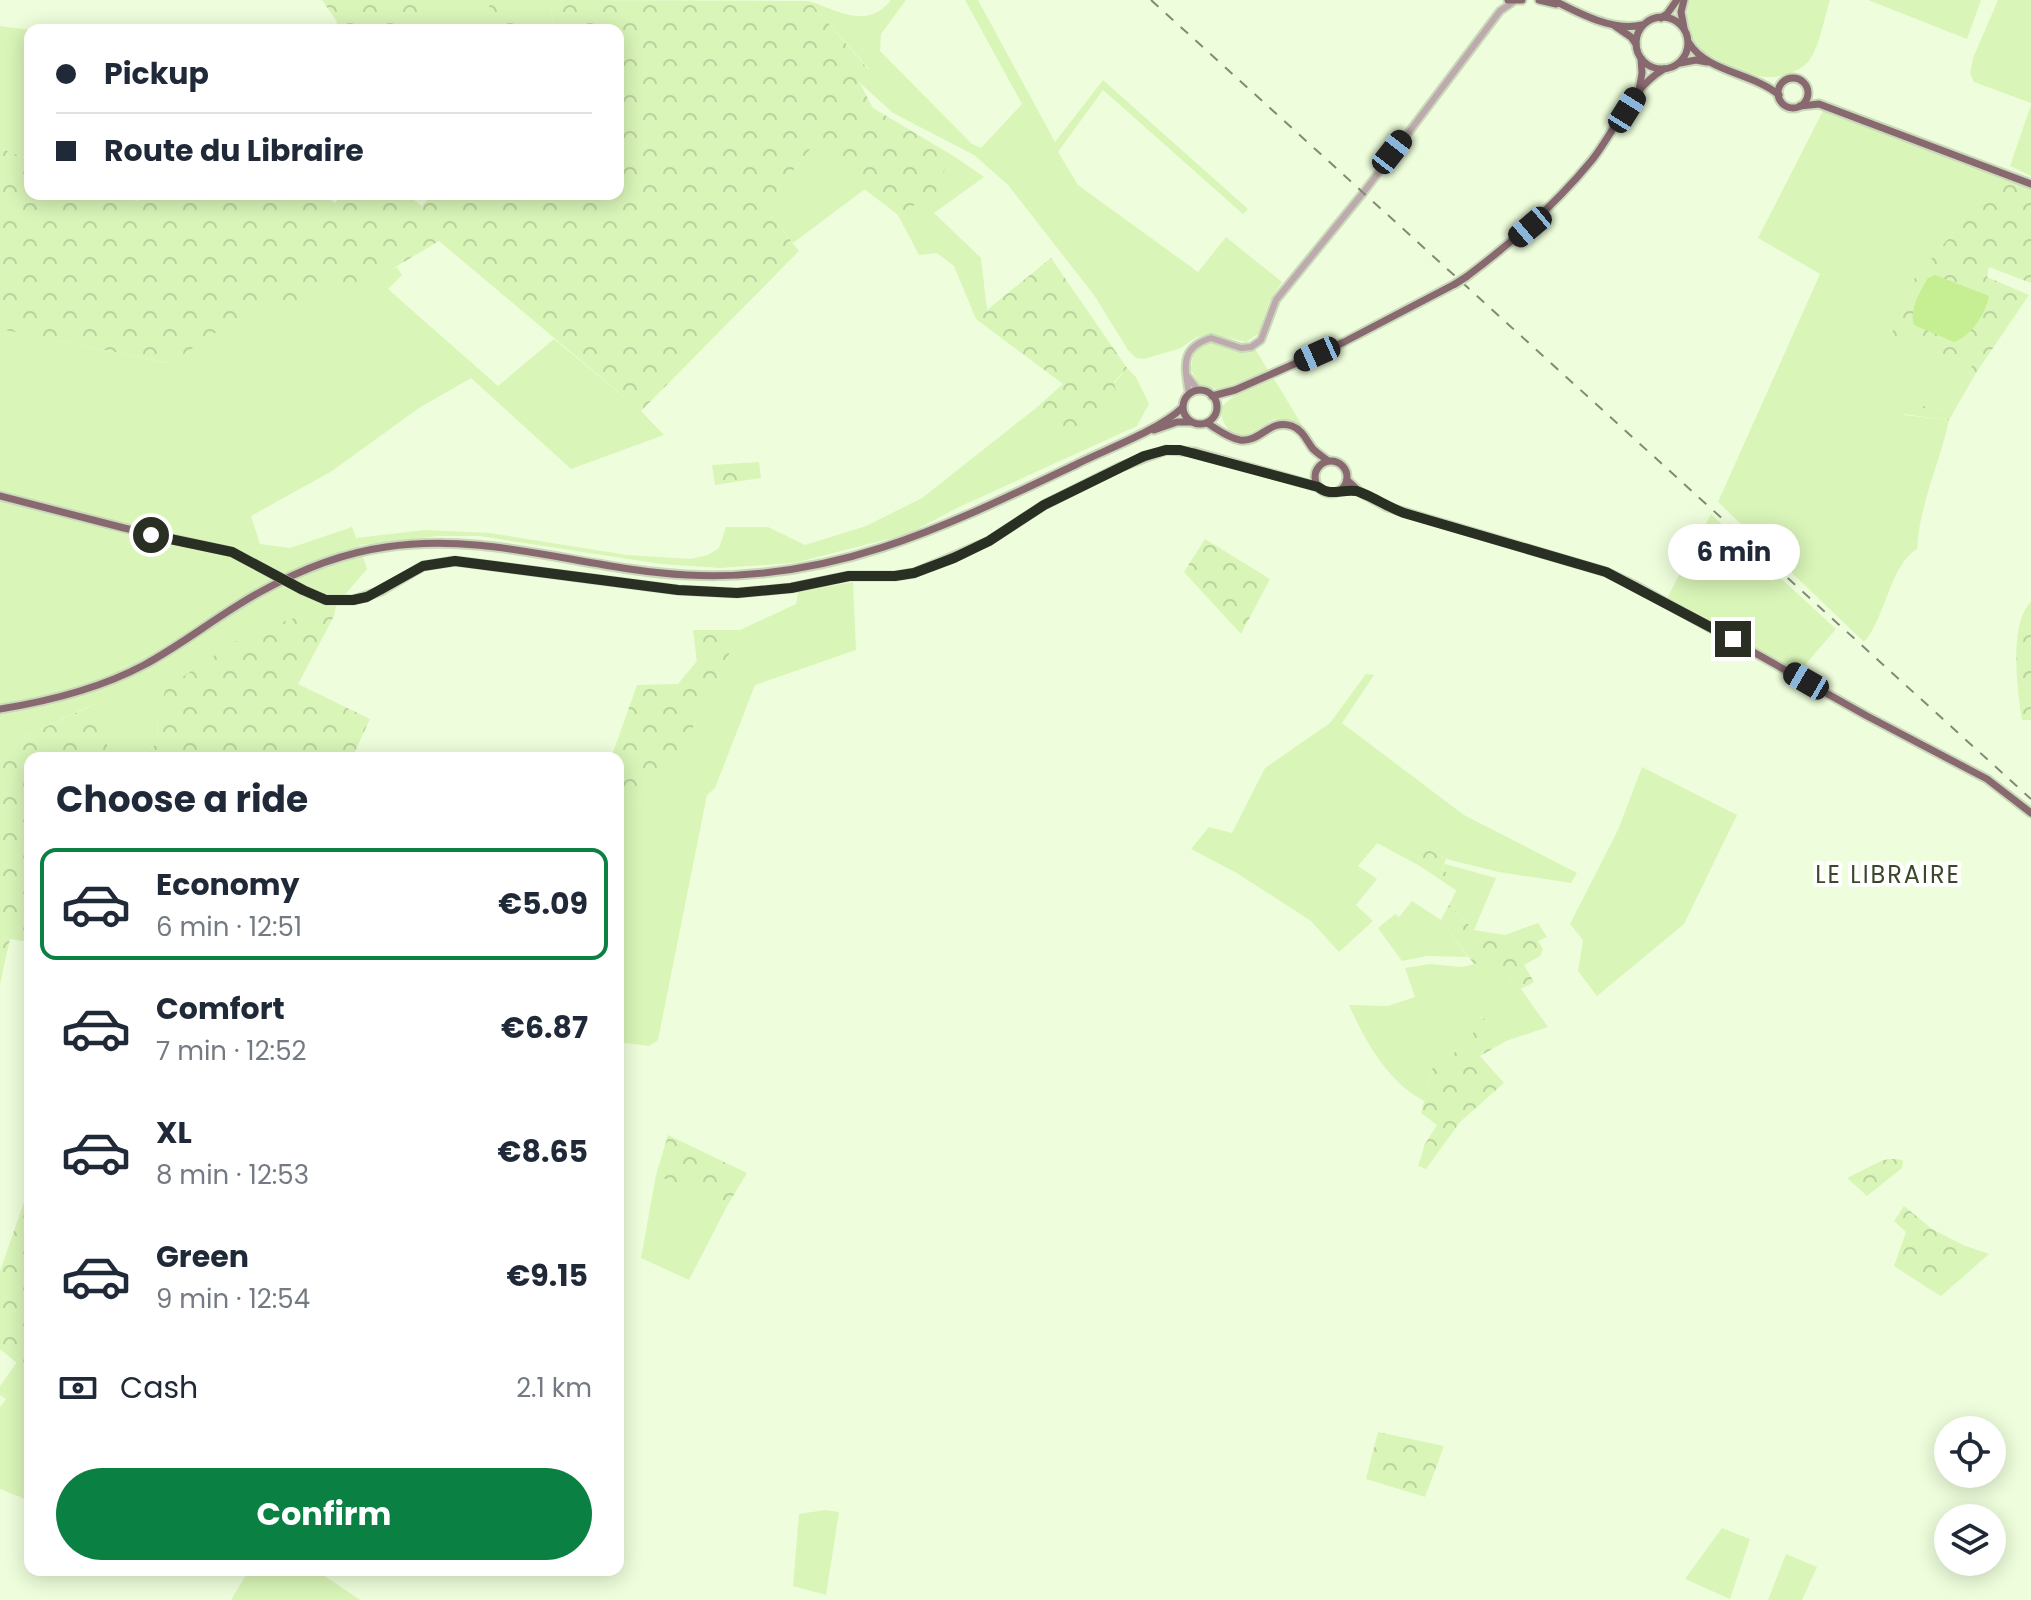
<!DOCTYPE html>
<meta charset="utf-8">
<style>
:root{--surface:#fff;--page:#f6f6f7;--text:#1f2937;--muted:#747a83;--line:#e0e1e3;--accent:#0b8043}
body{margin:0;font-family:Poppins,sans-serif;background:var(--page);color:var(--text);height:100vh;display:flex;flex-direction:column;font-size:30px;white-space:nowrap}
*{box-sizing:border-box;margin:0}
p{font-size:26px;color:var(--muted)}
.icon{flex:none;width:44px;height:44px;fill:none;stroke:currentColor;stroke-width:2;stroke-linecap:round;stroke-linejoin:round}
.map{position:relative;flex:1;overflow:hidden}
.side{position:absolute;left:24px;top:752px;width:600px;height:824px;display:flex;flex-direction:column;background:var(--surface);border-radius:16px;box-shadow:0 4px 20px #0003}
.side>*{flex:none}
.hud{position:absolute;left:24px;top:24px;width:600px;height:176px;border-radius:16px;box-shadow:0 4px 20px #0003;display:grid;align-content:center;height:176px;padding:0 32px;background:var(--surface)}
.fabs{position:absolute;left:1934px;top:1416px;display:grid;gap:16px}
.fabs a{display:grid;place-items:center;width:72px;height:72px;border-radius:50%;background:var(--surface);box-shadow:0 4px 20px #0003;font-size:40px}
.end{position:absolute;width:36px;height:36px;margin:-18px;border:10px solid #292f22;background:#fff;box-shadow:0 0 0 4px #fff}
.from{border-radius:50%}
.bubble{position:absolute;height:56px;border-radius:28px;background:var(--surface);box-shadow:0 4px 20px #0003;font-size:26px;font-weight:700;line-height:56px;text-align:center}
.car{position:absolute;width:24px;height:48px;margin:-24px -12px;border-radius:10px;box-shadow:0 0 6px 2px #0007;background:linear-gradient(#222 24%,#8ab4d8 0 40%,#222 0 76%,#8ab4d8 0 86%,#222 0)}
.hud b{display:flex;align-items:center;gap:28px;height:76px;font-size:30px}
.hud b+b{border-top:2px solid var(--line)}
.hud i{width:20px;height:20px;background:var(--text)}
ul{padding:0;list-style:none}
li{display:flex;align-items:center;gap:24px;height:112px;margin:0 16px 12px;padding:0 16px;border:4px solid transparent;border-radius:16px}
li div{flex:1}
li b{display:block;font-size:30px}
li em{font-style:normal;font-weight:700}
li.selected{border-color:var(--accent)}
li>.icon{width:72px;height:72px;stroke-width:1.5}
h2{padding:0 32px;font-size:36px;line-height:96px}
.pay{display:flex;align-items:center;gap:20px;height:88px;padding:0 32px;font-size:30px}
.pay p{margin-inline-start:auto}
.primary-button{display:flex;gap:16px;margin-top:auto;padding:16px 32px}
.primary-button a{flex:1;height:92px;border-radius:48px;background:var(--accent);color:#fff;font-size:32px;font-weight:700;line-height:92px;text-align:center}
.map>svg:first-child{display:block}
.green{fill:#d9f5b8}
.forest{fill:url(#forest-crowns)}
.water{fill:#c6ee93}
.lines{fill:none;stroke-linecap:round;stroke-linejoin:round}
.minor-casing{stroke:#cbd9bb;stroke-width:10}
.major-casing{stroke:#cbd9bb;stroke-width:11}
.minor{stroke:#bcaaad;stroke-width:6}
.major{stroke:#896970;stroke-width:7}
.rail{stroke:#808a74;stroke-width:2;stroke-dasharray:10 10;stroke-linecap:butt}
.major-bridge-casing{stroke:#cbd9bb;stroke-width:11;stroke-linecap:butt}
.major-bridge{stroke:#896970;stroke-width:7}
.route{stroke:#292f22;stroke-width:10}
.labels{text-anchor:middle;stroke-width:8;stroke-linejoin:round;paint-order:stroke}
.neighbourhood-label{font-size:24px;letter-spacing:2px;fill:#3c482c;stroke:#fff}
</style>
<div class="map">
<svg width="2031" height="1600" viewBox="0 0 2031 1600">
<defs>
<pattern id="forest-crowns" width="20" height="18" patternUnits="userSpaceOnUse" patternTransform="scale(2)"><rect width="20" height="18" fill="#d9f5b8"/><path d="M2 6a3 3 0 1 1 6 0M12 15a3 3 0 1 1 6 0" fill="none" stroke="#bad29e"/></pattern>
</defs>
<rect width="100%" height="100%" fill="#eefedc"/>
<g class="green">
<polygon points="418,0 561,0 551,8 554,30 423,30"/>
<path d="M 891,0 L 906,0 L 881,34 L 880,51 L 972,144 L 981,148 L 1022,104 L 965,0 L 978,0 L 1055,142 L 1103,80 L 1248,209 L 1243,214 L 1103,90 L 1058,152 L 1078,185 L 1198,272 L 1226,237 L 1282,282 L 1269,302 L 1259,333 L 1246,342 L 1215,335 L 1205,335 L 1195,338 L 1181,348 L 1144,359 L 1136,358 L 1128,350 L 1094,295 L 1008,185 L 974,155 L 893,113 L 859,82 L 869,69 L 809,1 C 839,11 868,30 891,0 Z"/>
<path d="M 1690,0 L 1830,0 C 1824,17 1819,52 1806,64 C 1796,73 1778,78 1765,77 C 1751,76 1700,54 1693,42 C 1686,28 1685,14 1690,0 Z"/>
<polygon points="1868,0 1981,0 1967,39"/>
<polygon points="1998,0 2031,0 2031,103 1974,82 1970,73 1973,58"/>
<polygon points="0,26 30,30 30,160 0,148"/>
<polygon points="2031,105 2031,176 2010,166"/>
<path d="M 1824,109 L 1927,147 L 1999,178 L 1889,309 L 1894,338 L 1973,364 L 1947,410 L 1906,403 L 1903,415 L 1949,420 C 1940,463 1919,505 1917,549 C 1890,565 1886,617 1864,642 L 1718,502 L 1820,274 L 1758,238 Z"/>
<polygon points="811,148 865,189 793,243 764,207"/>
<polygon points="955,157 984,177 934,213 981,258 987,310 976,319 954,266 937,253 919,255 898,215 936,192 949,159"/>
<polygon points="397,267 402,275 388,289 498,386 554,339 641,411 664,435 571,469 471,378 419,408 332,471 251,516 260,544 290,548 352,527 356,538 425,530 490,533 627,555 690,559 708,555 719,548 726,527 768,527 805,545 866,526 922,498 1036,408 1071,436 1127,368 1136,377 1149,404 1137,426 959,507 908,534 794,563 720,568 661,564 479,536 439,536 359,545 367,569 336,605 250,632 158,715 157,744 134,758 110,758 96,703 0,748 0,329 169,363 233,321"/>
<path d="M 1215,343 C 1230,350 1239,354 1255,349 L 1268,370 L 1220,390 L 1199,384 L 1191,370 L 1193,353 L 1205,344 Z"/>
<path d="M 1274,379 L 1302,425 L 1274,419 C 1258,428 1237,448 1225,424 C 1221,417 1220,413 1222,406 L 1233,397 Z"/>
<polygon points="1711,514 1836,629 1799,672 1667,598"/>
<path d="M 853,582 L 856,650 L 755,685 L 715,788 L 707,795 L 658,1040 L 649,1046 L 618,1042 L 618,820 C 677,775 710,696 740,630 L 796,604 L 798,592 Z"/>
<polygon points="1366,674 1374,675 1342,723 1464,815 1577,873 1571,883 1499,872 1446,859 1416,843 1400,843 1385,834 1358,866 1377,879 1356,905 1373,921 1339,952 1311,921 1235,872 1191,849 1209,827 1232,833 1265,768 1330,723"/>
<polygon points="1642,767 1737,815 1684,924 1597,996 1578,971 1583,940 1570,924 1618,830"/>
<polygon points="1445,864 1496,878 1474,930 1449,905 1461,881 1442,870"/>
<polygon points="1412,901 1441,920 1468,957 1427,956 1402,961 1378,928 1395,914 1399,917"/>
<path d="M 1486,961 L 1498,975 L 1509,976 L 1515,992 L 1521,989 L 1548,1027 L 1506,1041 L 1481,1016 L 1468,1044 L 1433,1066 L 1424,1101 C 1388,1082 1365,1041 1349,1005 L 1388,1006 L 1415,997 L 1405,968 L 1430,964 L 1462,967 Z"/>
<polygon points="656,1175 727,1206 689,1280 641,1258"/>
<polygon points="1963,1245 1989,1254 1941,1296 1931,1290"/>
<polygon points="17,1362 30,1374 30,1501 0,1489 0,1407 6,1399 0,1395 0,1386"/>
<polygon points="825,1510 839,1512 826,1595 793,1586 799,1514"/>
<polygon points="1722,1528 1750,1539 1730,1599 1685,1579"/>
<polygon points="1786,1554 1817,1567 1802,1600 1768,1600"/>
<polygon points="249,1570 316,1570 360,1600 231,1600"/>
</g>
<g class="forest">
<polygon points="322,0 418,0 423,30 334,30 337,22"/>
<polygon points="494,0 521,0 522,20 511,30 481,30 484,13"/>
<polygon points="561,0 809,1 869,70 859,82 873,108 955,157 949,159 936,192 898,215 811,148 764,207 799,251 641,411 439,241 387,272 233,321 170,363 0,329 0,148 30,160 30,194 119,194 137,201 156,194 323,194 335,203 342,194 406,194 422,206 433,194 618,194 618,30 554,30 551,8"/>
<polygon points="1999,178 2031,189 2031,283 1989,267 1987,277 2029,295 1976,373 1949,420 1902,414 1906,403 1947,410 1973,364 1894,338 1889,309"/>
<polygon points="1051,258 1127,368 1114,382 1118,401 1100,417 1071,437 1036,408 1063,384 976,319"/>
<polygon points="759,462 761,478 715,485 712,465"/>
<polygon points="1205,539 1270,579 1241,634 1184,572"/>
<path d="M 2031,602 L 2031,720 L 2022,720 C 2018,691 2008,624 2031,602 Z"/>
<polygon points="336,605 334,616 298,684 370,719 352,758 134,758 157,744 158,715 166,688 250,632"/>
<path d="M 693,630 L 740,630 C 710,696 677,775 618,820 L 618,758 L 611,758 L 637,685 L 678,684 L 697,661 Z"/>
<polygon points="97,703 110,758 30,758 30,942 10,939 0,984 0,748"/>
<polygon points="1385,833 1400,843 1416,843 1446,859 1442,870 1461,881 1457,891 1420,866 1377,843"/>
<polygon points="1449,905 1474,930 1505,935 1538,923 1547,937 1538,941 1543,949 1540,956 1524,965 1534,982 1515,992 1509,976 1498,975 1486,961 1474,964 1441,920"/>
<polygon points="1481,1016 1506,1041 1480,1056 1504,1083 1460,1122 1426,1169 1418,1166 1425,1144 1437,1125 1421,1113 1433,1066 1468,1044"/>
<polygon points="668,1135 747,1173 727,1206 656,1175"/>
<polygon points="1893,1159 1903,1160 1902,1168 1867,1196 1847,1178 1883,1160"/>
<polygon points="30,1185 30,1374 0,1349 0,1271"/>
<polygon points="1904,1206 1932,1229 1963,1245 1931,1290 1894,1266 1906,1232 1894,1221"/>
<polygon points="1378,1432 1444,1446 1425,1497 1366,1479"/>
</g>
<path class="water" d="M 1935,275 L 1989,296 C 1986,313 1971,336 1954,342 L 1914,325 C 1909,310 1920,291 1928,278 Z"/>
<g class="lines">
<g class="minor-casing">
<g id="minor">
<polyline points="1188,377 1198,390"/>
<path d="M 1189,394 C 1185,367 1179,348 1211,338 L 1241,348 L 1251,347 L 1261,340 L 1276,300 L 1363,193 L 1500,11 L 1513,2"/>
</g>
</g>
<g class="major-casing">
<g id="major">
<polyline points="1508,0 1522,0"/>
<polyline points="1539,0 1556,4"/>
<path d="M 1553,0 C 1578,13 1614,32 1642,25"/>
<circle cx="1662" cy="43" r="26"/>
<polyline points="1661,18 1667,14 1677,0"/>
<polyline points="1615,26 1631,37 1636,44"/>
<polyline points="1684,28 1681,12 1684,0"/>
<path d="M 1689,43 C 1707,72 1753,73 1779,95"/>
<polyline points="1680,63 1696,60 1707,62"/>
<circle cx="1793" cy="93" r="15"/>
<polyline points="1639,90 1642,73 1641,59"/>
<polyline points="1800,106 1819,104 2031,184"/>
<path d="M 1466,277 C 1513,242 1555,205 1592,160 C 1615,131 1631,88 1664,69"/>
<circle cx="1200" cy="407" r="17"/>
<polyline points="1212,396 1235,390 1344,342 1455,284"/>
<path d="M 1207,423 C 1217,429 1228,438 1240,440 C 1261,443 1269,418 1292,426 C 1303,430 1306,440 1313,449 C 1317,453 1323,457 1327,460"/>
<polyline points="1154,430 1177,422 1190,422"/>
<circle cx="1331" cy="477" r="16"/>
<polyline points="1347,480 1360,492 1387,507 1606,572 1636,586 1867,716 1987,779 2031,813"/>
<polyline points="0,496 124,528 232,552 264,569"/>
<polyline points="303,590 326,600 353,600 381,591 423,566 455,561 678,590 737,593 791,588 849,576 895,576 914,573 989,541 1044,505 1120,467 1166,450 1195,452 1318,487"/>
<path d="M 0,709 C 50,701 99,689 144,665 C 185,643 221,613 262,591 C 300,570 343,553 386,547 C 488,531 586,570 687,575 C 833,583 949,525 1077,464 C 1107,449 1159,430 1182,408"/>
</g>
</g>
<use href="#minor" class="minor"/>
<use href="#major" class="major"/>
<polyline class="rail" points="1151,0 2031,799"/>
<g class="major-bridge-casing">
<g id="major-bridge">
<polyline points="1455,284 1466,277"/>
<polyline points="264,569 303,590"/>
</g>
</g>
<use href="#major-bridge" class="major-bridge"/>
</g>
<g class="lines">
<path class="route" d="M 151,535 L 232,552 L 303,590 L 326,600 L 353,600 L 367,597 L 423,566 L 455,561 L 678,590 L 737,593 L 791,588 L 849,576 L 895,576 L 914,573 L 954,558 L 989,541 L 1044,505 L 1144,456 L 1166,450 L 1180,450 L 1318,487 C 1331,497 1341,489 1356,491 C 1366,493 1390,508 1404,513 L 1606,572 L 1733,639"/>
</g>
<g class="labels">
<g class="neighbourhood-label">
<text x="1888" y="883">LE LIBRAIRE</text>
</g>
</g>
</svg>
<div class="fabs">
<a><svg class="icon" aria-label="locate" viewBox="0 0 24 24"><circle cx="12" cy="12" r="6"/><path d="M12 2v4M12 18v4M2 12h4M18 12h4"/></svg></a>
<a><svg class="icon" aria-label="layers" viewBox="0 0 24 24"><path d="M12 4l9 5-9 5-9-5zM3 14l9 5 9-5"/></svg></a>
</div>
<i class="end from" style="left:151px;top:535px"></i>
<i class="end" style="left:1733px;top:639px"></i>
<div class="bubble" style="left:1668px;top:524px;width:132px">6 min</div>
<i class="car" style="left:1627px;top:110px;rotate:32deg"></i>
<i class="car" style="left:1392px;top:152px;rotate:38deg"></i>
<i class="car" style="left:1530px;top:227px;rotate:230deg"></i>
<i class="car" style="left:1317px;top:354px;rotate:246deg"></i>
<i class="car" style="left:1806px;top:681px;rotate:300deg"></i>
<div class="hud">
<b><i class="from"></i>Pickup</b>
<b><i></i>Route du Libraire</b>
</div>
<section class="side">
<h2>Choose a ride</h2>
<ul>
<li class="selected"><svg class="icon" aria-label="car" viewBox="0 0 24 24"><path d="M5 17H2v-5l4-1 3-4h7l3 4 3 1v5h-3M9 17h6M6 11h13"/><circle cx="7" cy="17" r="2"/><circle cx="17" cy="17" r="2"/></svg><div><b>Economy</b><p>6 min · 12:51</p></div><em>€5.09</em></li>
<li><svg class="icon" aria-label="car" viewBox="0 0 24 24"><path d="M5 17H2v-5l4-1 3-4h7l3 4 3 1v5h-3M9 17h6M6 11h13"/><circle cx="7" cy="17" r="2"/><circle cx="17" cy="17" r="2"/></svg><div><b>Comfort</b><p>7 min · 12:52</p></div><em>€6.87</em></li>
<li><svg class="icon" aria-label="car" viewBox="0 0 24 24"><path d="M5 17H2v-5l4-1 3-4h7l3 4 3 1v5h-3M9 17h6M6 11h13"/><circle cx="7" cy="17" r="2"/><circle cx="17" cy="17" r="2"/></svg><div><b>XL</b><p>8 min · 12:53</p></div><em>€8.65</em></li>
<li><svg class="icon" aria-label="car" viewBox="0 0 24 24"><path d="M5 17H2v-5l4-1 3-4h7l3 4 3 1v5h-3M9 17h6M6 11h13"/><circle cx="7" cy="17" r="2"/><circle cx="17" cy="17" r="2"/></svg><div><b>Green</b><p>9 min · 12:54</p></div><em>€9.15</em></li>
</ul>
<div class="pay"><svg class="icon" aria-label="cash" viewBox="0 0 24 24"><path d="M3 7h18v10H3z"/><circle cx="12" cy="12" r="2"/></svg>Cash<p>2.1 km</p></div>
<div class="primary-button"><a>Confirm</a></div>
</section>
</div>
